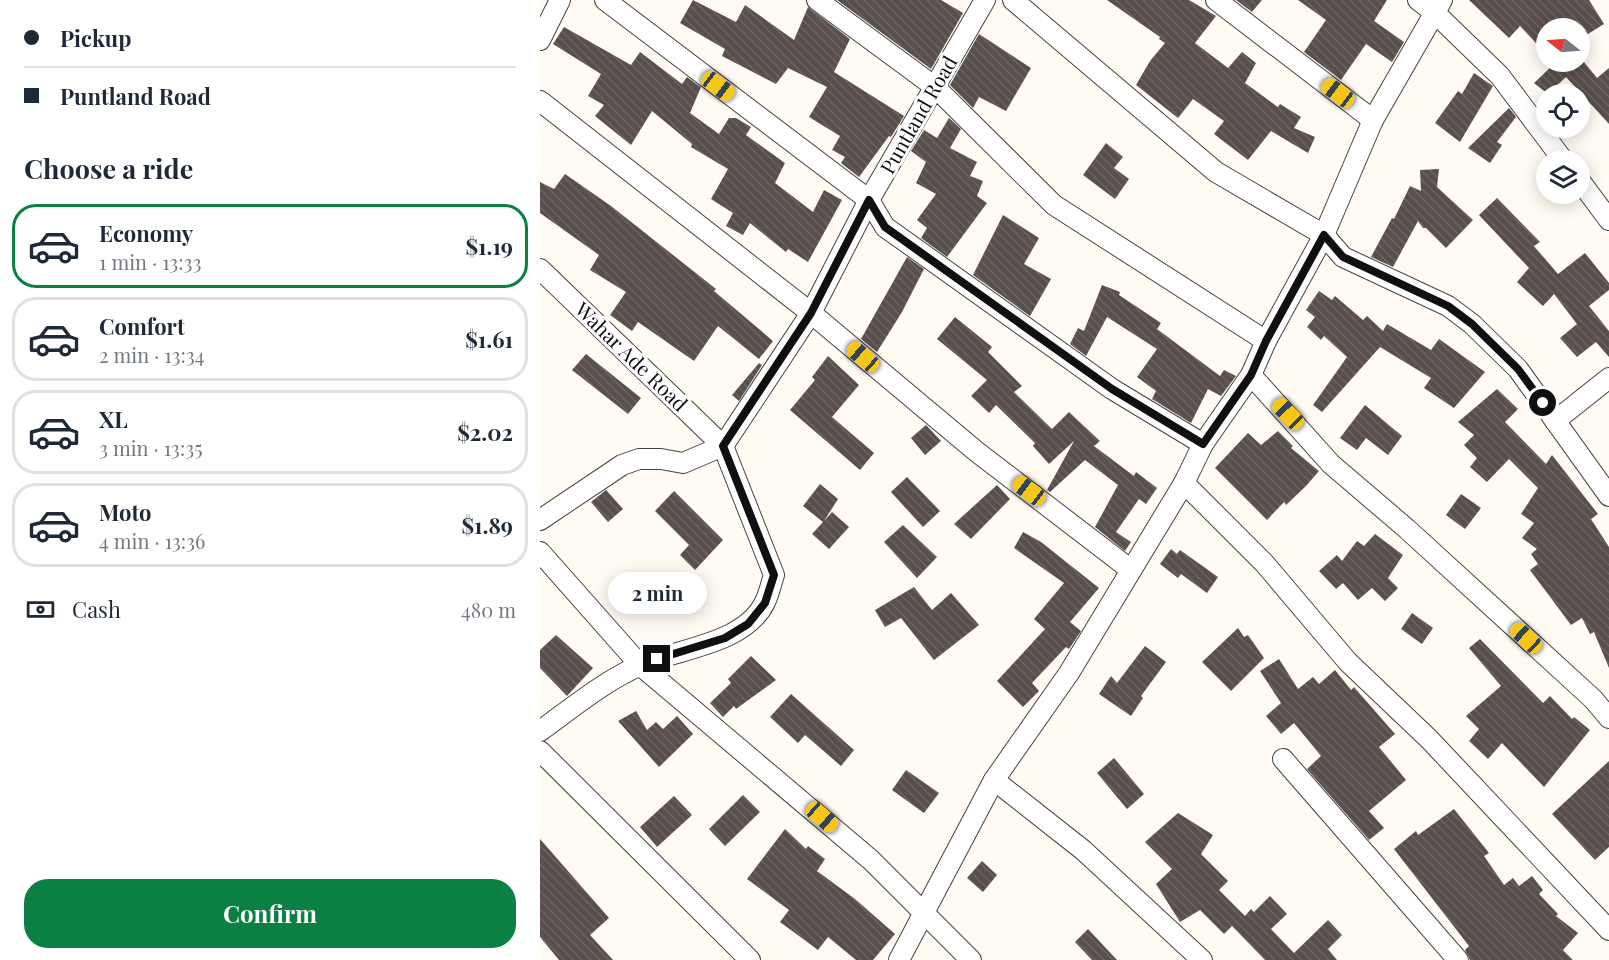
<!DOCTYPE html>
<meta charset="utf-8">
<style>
:root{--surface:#fff;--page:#f6f6f7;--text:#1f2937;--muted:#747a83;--line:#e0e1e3;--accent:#0b8043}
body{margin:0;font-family:"Playfair Display",serif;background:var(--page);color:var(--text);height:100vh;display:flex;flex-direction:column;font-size:22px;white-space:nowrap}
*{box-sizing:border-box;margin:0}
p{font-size:20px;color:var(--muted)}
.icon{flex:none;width:33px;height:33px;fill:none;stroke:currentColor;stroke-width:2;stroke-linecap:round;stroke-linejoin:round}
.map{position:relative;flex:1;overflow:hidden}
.sheet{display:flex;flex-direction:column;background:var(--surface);width:540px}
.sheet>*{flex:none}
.banner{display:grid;align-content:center;height:132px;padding:0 24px;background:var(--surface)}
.needle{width:39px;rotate:287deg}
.tools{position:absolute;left:996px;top:18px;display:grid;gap:12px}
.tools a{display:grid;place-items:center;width:54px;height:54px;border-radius:50%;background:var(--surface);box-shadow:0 3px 15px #0003;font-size:30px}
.end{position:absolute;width:27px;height:27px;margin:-14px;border:8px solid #101010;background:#fff;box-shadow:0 0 0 3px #fff}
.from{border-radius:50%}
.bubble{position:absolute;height:42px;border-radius:21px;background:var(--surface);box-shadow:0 3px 15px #0003;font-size:20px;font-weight:700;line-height:42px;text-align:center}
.car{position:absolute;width:18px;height:36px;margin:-18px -9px;border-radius:8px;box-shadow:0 0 4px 2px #0007;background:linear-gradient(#f5c518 24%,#345 0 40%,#f5c518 0 76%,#345 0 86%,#f5c518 0)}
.banner b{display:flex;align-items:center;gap:21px;height:57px;font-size:22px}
.banner b+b{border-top:2px solid var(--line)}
.banner i{width:15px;height:15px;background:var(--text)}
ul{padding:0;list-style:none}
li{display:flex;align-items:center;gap:18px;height:84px;margin:0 12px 9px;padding:0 12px;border:3px solid var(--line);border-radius:24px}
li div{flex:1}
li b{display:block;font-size:22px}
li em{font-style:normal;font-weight:700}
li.active{border-color:var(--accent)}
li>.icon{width:54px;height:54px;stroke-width:1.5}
h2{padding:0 24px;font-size:27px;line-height:72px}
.pay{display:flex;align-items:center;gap:15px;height:66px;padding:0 24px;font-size:22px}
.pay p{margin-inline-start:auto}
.primary-button{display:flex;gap:12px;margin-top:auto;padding:12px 24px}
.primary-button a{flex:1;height:69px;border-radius:24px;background:var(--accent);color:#fff;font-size:24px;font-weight:700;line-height:69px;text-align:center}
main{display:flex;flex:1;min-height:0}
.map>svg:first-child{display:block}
.building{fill:url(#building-back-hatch)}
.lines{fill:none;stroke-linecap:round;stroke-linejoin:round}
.minor-casing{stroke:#434343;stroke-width:22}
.minor{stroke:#fff;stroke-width:20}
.route{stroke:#101010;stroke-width:8}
.labels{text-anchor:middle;stroke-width:6;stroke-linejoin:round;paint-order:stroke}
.street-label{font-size:20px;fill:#101010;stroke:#fff}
</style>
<main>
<section class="sheet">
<div class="banner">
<b><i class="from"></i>Pickup</b>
<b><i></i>Puntland Road</b>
</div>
<h2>Choose a ride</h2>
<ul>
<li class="active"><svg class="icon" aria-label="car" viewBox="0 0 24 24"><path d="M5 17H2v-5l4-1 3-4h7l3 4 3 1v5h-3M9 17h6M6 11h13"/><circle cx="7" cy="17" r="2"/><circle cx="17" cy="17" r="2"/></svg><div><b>Economy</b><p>1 min · 13:33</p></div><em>$1.19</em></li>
<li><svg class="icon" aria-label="car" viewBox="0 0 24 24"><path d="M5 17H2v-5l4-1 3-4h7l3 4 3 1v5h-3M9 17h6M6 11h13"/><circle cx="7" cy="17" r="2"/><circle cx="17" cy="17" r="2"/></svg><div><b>Comfort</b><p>2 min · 13:34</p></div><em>$1.61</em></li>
<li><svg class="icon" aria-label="car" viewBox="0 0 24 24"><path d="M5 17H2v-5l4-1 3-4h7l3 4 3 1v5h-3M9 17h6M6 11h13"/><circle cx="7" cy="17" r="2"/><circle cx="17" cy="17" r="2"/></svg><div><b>XL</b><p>3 min · 13:35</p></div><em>$2.02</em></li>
<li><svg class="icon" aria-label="car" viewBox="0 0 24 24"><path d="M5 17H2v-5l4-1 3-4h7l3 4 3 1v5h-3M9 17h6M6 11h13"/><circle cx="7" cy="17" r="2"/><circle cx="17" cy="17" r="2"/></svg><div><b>Moto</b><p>4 min · 13:36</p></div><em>$1.89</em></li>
</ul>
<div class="pay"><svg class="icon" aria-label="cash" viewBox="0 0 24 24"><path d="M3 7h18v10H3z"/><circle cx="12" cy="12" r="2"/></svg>Cash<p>480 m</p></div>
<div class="primary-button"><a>Confirm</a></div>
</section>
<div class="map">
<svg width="1069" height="960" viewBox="0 0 1069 960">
<defs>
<pattern id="building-back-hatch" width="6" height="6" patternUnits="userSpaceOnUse" patternTransform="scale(1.5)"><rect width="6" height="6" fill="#594f4c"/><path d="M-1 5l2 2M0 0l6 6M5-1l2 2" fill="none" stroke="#6c6461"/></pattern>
</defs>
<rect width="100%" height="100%" fill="#fffbf3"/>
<g class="building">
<polygon points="153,0 196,22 205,5 254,40 268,7 310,39 294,72 364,116 351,137 349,136 319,177 301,163 305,157 292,150 300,136 269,117 287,87 248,68 236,84 182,56 185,49 140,23"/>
<polygon points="297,0 401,0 423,13 391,69"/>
<polygon points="567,0 649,0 676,16 655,43 688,68 702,52 716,63 705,83 738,107 740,104 761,117 754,128 775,137 768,153 731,131 708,160 674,134 684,121 653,99 638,118 596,85 610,61 625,43 619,39 620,37"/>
<polygon points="696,0 722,0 712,12"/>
<polygon points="758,0 847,0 834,21 864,42 852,62 826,44 801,80 764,52 786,20"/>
<polygon points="929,0 1049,0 1064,24 1040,39 1040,28 1006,28 1006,54 980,26 969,38"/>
<polygon points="24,27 91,65 100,52 142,84 147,77 161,87 150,113 179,134 189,118 196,118 211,127 206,135 245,163 235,183 273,212 284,190 302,200 268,262 248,249 246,252 210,223 203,235 186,226 193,213 171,199 188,169 151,147 152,144 112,111 91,145 55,116 64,105 48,96 61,74 13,44"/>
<polygon points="439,34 491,68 466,111 439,97 433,108 410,85"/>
<polygon points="1011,62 1044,62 1057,78 1069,68 1069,124 1026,77 1008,94 994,83 1014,64"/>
<polygon points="934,73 953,86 920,142 895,123 918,91 922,94"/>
<polygon points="969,108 976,117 957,142 962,145 950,163 928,148"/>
<polygon points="409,118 421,129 410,148 437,162 430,176 443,181 437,196 447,203 407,257 381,238 387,228 377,220 396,194 376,183 386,162 371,151 384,130 397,138"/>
<polygon points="566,143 583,157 574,168 589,179 575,199 543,175"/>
<polygon points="899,169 897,187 933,220 906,248 886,228 883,228 878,221 853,267 831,257 852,218 854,219 870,186 881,191 880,170"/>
<polygon points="25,174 71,206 176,289 174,291 233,341 219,359 178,326 154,361 98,322 92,331 70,315 86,292 50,270 59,255 0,213 0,182 14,189"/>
<polygon points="957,198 1000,242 994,246 1018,274 1045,253 1069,283 1069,290 1049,306 1069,331 1069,357 1056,342 1037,357 1020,338 1037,324 1014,294 1003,306 977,282 989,268 939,215"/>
<polygon points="463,215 499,238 484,264 511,279 490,316 433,275"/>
<polygon points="367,257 384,269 362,312 337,352 321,339"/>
<polygon points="562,285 580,292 579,295 621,323 617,329 680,376 684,370 696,376 681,396 668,389 651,423 612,399 616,391 597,377 617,349 567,317 546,356 530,344 538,328 544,331"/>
<polygon points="779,291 792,300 795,296 823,320 827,316 843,331 847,324 891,350 899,339 945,372 914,408 884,388 891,378 840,347 782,412 773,405 807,357 784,336 781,340 767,327 775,317 766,310"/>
<polygon points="415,317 452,347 448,352 482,386 474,392 512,429 529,412 560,441 554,446 594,476 596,472 617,488 606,504 599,499 576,532 591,542 585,551 555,527 578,485 545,460 510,492 507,490 534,441 509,464 493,446 495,443 456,405 449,413 431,396 447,380 397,339"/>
<polygon points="46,354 101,398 88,414 32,370"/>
<polygon points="288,356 319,385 292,417 334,453 320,470 250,410 275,380 272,377"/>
<polygon points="219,363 222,365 199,401 192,395"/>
<polygon points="957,389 978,409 965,422 1006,464 1012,455 1058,514 1051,519 1069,547 1069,668 1054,632 1050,634 1042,618 1031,625 990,570 998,564 991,554 997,549 982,538 994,523 981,514 998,488 969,459 947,482 930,467 937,458 924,445 934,435 918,422"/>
<polygon points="825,405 862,436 848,455 826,438 817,450 800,438"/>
<polygon points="386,425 401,441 385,455 371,438"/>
<polygon points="738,431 753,446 751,448 779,471 766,486 746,505 744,502 727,520 675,468 708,433 721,445"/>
<polygon points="367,477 400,511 383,527 351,492"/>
<polygon points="280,484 298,499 284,521 292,512 309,527 289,549 272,534 283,522 263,506"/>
<polygon points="457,485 470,499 431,539 414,524"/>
<polygon points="66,490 83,509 68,522 51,502"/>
<polygon points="134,491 183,540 155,570 140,555 149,545 115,511"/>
<polygon points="921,494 941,508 925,529 906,515"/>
<polygon points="363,525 397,557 377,578 344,542"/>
<polygon points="483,532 501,542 559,588 530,622 541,631 529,649 526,647 492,683 499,691 483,707 457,681 505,629 494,619 524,583 474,548"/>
<polygon points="835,534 863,555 848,578 858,588 845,601 832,588 818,600 803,583 796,589 779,571 797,555 802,561 817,541 824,546"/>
<polygon points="631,549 637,554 640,550 678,577 667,593 641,574 638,578 620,564"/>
<polygon points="374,587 392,610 411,593 439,625 394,660 361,618 345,627 335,610"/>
<polygon points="872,613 893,628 882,644 861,629"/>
<polygon points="698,628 704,637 708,635 724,658 691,691 662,662"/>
<polygon points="16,635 53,668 27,696 0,668 0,650"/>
<polygon points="940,639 1003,703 1010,696 1032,719 1034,717 1050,730 1004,787 962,743 948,759 929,741 939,729 926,716 961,686 929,648"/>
<polygon points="605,646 626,662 601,696 603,698 591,716 559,694 571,676 577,683"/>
<polygon points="211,656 236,680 196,709 194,706 183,717 170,703 191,683 188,679"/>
<polygon points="739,659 758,689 773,677 779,684 795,670 811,690 814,687 855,734 839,747 866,780 829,811 844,828 829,840 767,769 781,756 754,723 741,734 726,716 741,703 720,671"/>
<polygon points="251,694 314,750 301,766 265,735 258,743 230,717"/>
<polygon points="96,711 107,730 116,722 123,729 137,716 153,734 119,767 78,721"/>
<polygon points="574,758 604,794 587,809 557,773"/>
<polygon points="1069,761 1069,847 1055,860 1012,814"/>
<polygon points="366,770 399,793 384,813 352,790"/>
<polygon points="203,795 220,812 185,846 169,829"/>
<polygon points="134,796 152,815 117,847 100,827"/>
<polygon points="914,809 949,853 944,856 964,885 973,878 979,886 992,876 1003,890 999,894 1018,914 1016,916 1038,933 1023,950 1033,960 930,960 925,950 929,946 854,849 876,831 878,835"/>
<polygon points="638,813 673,835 661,854 688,881 679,890 705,916 711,909 714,912 730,896 747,914 731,929 754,953 788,920 802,935 788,949 797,960 725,960 692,926 684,934 660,910 640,922 616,884 632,869 605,842"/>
<polygon points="245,829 266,849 268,846 285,859 277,871 315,899 355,934 333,960 316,960 288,937 278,950 240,922 249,910 207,879"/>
<polygon points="0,839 69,918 50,935 73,960 19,960 0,937"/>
<polygon points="442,861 457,875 443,892 427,878"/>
<polygon points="548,929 577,960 552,960 535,942"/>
</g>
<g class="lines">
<g class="minor-casing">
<g id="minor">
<polyline points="65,0 329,200 345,227 572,389 663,444"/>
<polyline points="277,0 395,87 514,205 726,341"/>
<polyline points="473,0 676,172 784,235 803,257 908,306 932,324 978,369 1069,496"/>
<polyline points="676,0 833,120"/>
<polyline points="878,0 894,12 960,76 1023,160"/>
<polyline points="0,40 20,0"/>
<polyline points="0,101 271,313 437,452 591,570"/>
<polyline points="1040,181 1069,220"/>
<path d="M 0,269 L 183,446 L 234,575 C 231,584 229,594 225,602 C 205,644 140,648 101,665 C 64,681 32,708 0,731"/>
<polyline points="711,375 791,464 867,529 1053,699 1069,718"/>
<polyline points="1015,421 1069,378"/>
<polyline points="183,446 271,313 329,200 445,0"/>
<polyline points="644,483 725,564 808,662 889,739 1069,930"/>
<polyline points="0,520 82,465 99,459 121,459 143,463 183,446"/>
<polyline points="0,552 100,665 331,860 431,960"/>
<polyline points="0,751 210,960"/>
<polyline points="743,759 918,960"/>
<polyline points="454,780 543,850 662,960"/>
<polyline points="359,960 454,780 529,673 644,483 663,444 711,375 726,341 784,235 833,120 902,0"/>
</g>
</g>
<use href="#minor" class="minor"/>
</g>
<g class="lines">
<polyline class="route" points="117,659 185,638 208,624 225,603 234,575 183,446 271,313 329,200 345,227 572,389 663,444 711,375 726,341 784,235 803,257 908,306 932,324 978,369 1003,403"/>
</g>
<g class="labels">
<g class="street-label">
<text transform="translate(379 115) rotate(-60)" y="7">Puntland Road</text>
<text transform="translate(91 357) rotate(44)" y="7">Wahar Ade Road</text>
</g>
</g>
</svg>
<div class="tools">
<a><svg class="needle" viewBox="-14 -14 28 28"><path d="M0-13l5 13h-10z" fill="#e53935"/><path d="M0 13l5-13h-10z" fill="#747a83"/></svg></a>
<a><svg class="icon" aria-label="locate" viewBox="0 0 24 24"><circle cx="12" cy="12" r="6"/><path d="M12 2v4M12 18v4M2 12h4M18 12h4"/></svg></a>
<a><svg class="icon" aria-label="layers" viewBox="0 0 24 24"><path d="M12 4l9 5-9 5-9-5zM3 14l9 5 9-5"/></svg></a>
</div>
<i class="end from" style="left:1003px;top:403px"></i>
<i class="end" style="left:117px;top:659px"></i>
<div class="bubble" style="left:68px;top:572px;width:99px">2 min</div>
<i class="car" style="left:178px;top:86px;rotate:127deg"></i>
<i class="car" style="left:798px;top:93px;rotate:307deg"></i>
<i class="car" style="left:323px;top:357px;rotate:311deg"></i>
<i class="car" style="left:748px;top:414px;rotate:316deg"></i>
<i class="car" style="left:489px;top:491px;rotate:307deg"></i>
<i class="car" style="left:986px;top:638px;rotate:313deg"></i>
<i class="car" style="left:282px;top:817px;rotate:131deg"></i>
</div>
</main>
